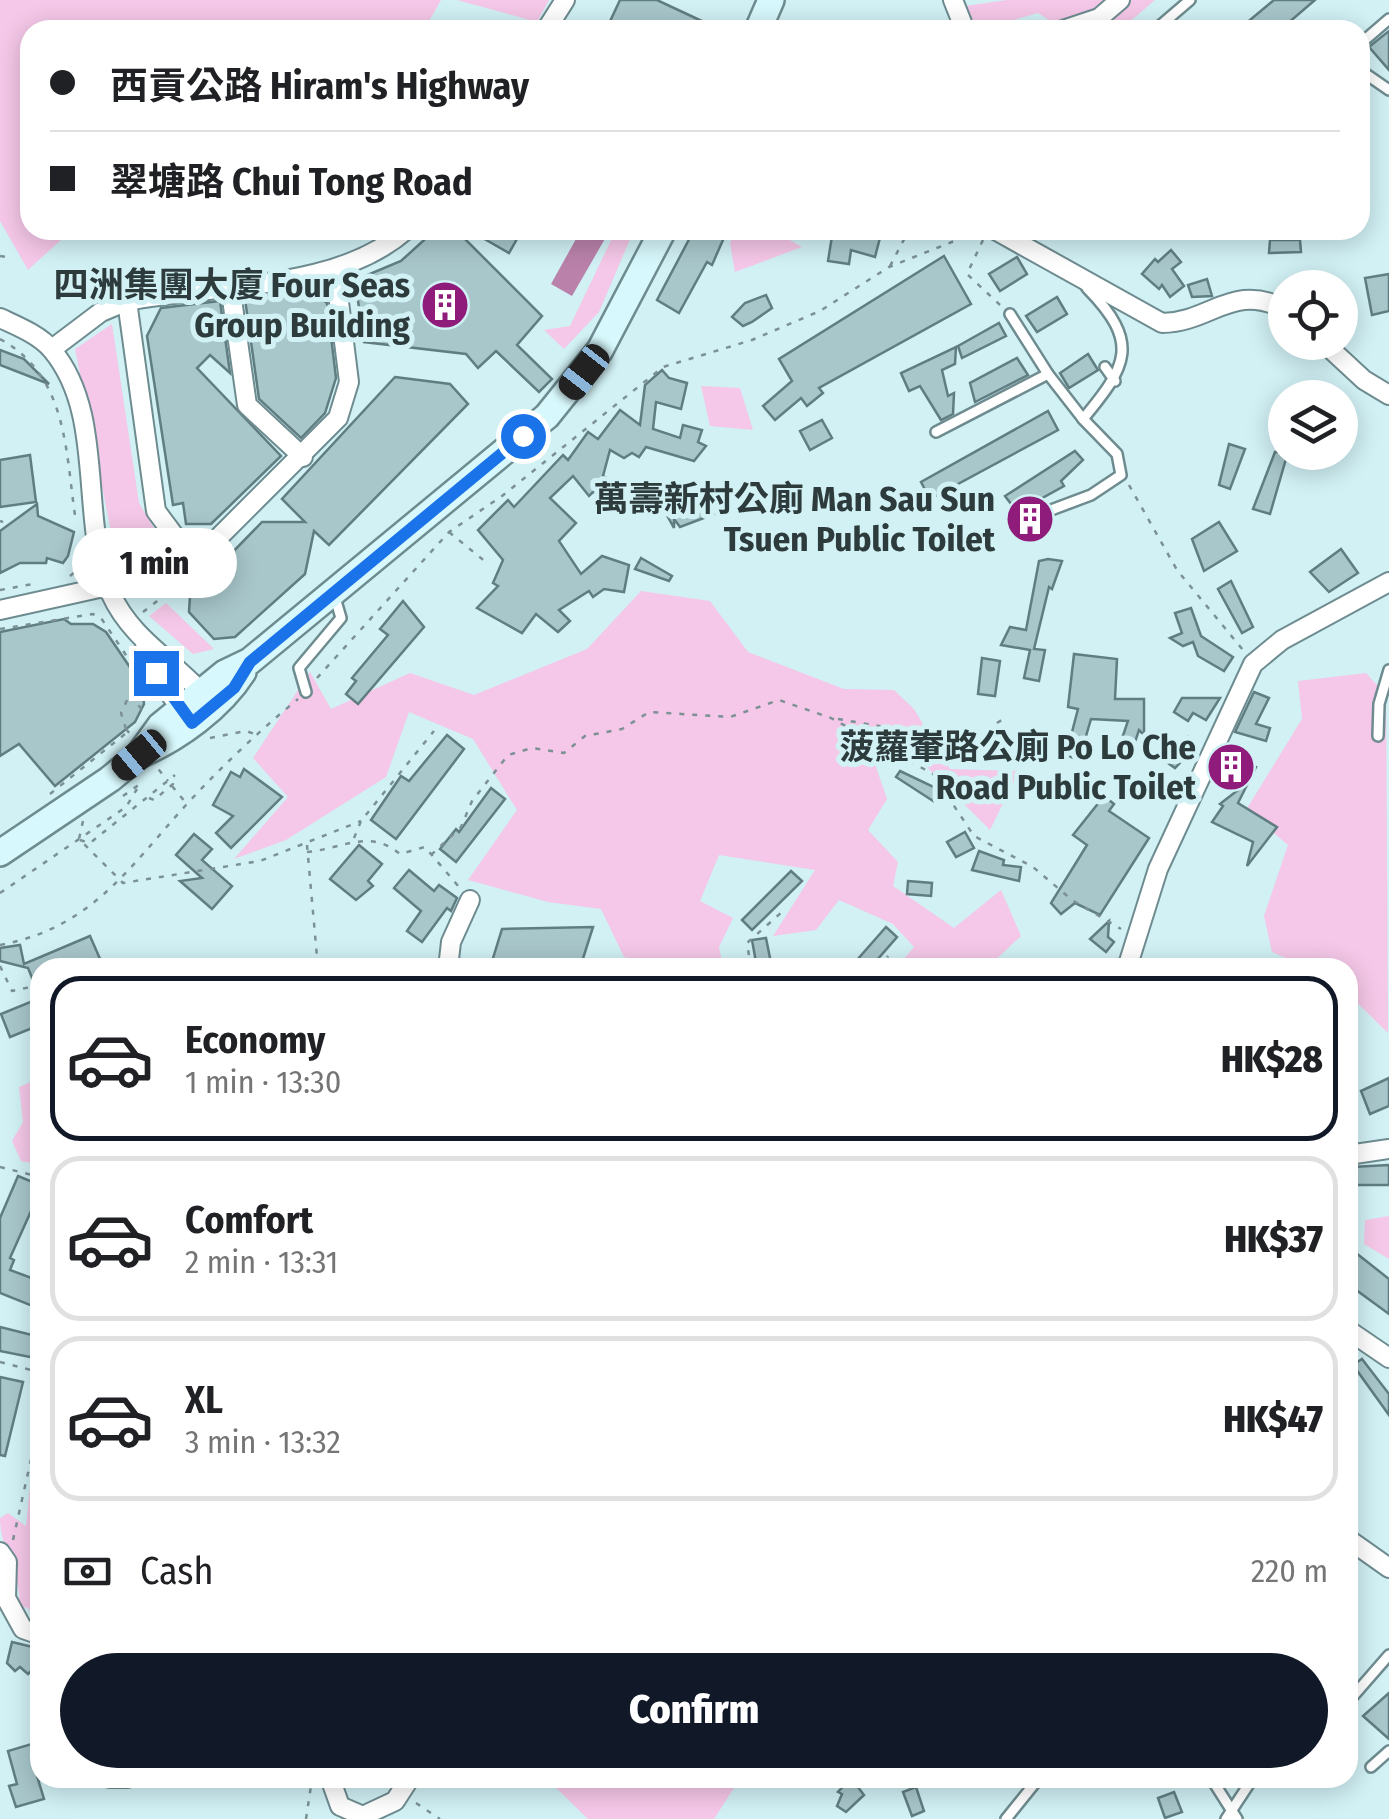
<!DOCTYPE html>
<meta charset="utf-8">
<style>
:root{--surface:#fff;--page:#f2f2f2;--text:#202124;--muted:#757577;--line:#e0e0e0;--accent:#111827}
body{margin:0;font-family:"Fira Sans Condensed","Noto Sans TC",sans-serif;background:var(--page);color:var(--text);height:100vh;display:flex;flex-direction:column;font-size:38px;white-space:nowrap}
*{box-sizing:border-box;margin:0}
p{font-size:32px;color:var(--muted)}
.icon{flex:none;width:55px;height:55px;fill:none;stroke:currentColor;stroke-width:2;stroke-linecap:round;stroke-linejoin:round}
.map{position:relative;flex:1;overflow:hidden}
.drawer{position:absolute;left:30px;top:958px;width:1328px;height:830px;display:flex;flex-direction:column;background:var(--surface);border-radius:30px;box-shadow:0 5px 25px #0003}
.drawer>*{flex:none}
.banner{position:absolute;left:20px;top:20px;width:1350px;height:220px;border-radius:30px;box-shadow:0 5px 25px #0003;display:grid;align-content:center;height:220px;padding:0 30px;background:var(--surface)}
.fabs{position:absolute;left:1268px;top:270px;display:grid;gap:20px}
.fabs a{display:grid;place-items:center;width:90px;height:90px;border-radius:50%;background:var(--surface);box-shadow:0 5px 25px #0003;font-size:50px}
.end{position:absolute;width:45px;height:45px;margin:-22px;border:12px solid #1a73e8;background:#fff;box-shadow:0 0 0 5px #fff}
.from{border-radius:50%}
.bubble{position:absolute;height:70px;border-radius:35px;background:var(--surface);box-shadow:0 5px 25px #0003;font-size:32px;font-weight:800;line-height:70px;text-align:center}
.car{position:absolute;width:30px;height:60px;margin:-30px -15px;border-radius:12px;box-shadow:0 0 8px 2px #0007;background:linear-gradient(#222 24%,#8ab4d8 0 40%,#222 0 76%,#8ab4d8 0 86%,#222 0)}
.banner b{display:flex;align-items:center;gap:35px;height:95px;font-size:38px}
.banner b+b{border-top:2px solid var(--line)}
.banner i{width:25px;height:25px;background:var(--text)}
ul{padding:18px 0 0;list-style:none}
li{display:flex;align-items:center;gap:30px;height:165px;margin:0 20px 15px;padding:0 10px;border:5px solid var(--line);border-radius:30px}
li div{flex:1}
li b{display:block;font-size:38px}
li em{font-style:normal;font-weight:800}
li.current{border-color:var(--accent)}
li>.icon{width:90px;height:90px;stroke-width:1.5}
.pay{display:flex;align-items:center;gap:25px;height:110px;padding:0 30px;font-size:38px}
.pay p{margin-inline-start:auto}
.button{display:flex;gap:20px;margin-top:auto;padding:20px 30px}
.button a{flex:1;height:115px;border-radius:60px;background:var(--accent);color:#fff;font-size:40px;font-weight:800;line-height:115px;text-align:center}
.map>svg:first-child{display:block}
.green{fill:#f5c7e8}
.water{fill:#ba82ab}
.building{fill:#a8c7cb;stroke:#607e82;stroke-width:2.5}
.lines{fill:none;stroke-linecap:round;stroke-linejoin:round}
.lane-casing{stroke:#6e8c90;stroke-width:14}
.street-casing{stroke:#6e8c90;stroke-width:22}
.secondary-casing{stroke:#6e8c90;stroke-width:30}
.path{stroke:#7b9194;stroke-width:2.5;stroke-dasharray:5 8;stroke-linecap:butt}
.lane{stroke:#fff;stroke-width:9}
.street{stroke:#fff;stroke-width:18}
.secondary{stroke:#d7f8fc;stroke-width:25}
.path-bridge{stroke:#7b9194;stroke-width:2.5;stroke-dasharray:5 8;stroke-linecap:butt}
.route{stroke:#1a73e8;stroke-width:12}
.labels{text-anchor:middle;stroke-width:10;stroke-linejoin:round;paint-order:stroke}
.poi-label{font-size:35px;font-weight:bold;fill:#2e3b3c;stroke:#d1f1f5;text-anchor:end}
</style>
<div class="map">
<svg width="1389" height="1819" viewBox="0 0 1389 1819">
<rect width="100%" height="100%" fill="#d1f1f5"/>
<g class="green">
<polygon points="0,0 441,0 424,30 30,30 30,230 72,230 28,270 0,221"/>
<polygon points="457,0 549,0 537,22"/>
<polygon points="1007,0 1155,0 1120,30 1064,30 1038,13 979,30 965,6"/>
<polygon points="616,230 634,230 599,312 564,349 544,330 570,326"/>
<polygon points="736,230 772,230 802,247 735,272 730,243"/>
<polygon points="112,324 139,503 171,557 133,598 120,577 75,349"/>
<polygon points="701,386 740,388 753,430 710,426"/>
<polygon points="641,591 710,601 748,652 844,689 894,690 914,709 950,769 1019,771 990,830 898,738 874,761 887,799 868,830 898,862 893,886 954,928 1001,890 1021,936 988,967 897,967 914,947 893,924 839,900 816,930 773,936 815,870 719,855 700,901 733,918 719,947 723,967 669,967 624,957 601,909 548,902 468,880 517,810 473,739 409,712 386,777 286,840 234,859 288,797 253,758 310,672 331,709 410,673 474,695 587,649"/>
<polygon points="166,603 214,649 193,654 149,616"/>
<polygon points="1366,673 1386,695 1388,1033 1348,994 1348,968 1306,967 1272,952 1264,916 1288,845 1246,810 1302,719 1298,681"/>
<polygon points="40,1078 40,1152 31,1163 21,1161 12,1141 23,1122 19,1087"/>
<polygon points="1389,1216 1389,1259 1364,1244 1365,1220"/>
<path d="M 33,1457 L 40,1460 L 40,1628 L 28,1608 L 19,1606 C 22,1575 0,1550 0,1518 L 8,1513 L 26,1526 Z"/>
<polygon points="546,1778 775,1778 734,1788 714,1819 588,1819"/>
</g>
<polygon class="water" points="581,230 610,230 572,296 551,284"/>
<g class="building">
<polygon points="620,0 657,0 721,30 606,30"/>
<polygon points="1274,0 1315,0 1280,30 1238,30"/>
<polygon points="1389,31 1389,70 1369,47"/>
<polygon points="435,230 456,230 542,316 517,345 552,379 539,392 496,351 478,368 466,354 364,342 357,294 365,276 401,261"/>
<polygon points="469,230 522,230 509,253"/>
<polygon points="694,230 726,233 712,265 707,262 679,313 657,300"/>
<polygon points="833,230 882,230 875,257 851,250 849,264 828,261"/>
<polygon points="1270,240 1300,240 1301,252 1269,253"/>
<polygon points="1171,250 1181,262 1172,269 1184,286 1170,297 1162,285 1159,289 1142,274 1155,259 1158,262"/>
<polygon points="944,256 971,304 819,388 823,393 807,406 801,398 775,420 763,406 792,381 779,359"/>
<polygon points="1017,257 1027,274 1000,291 989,274"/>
<polygon points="1389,274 1389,311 1372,315 1365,278"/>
<polygon points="1207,279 1212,296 1192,297 1188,285"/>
<polygon points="308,290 327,303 336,378 325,413 301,438 259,399 245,299"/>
<polygon points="766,295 772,308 752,322 743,326 732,317 745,303"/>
<polygon points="1057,297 1067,314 1037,332 1026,316"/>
<polygon points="220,301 230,373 210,355 197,368 281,456 211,524 186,524 183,503 173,505 147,336 161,308"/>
<polygon points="999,323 1006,336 962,358 958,346"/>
<polygon points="956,347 955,364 942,370 948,396 954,393 953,414 941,420 920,386 909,391 901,373"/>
<polygon points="0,350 24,359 49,384 0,365"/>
<polygon points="1088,354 1098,370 1069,388 1060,373"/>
<polygon points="1017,358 1028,375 975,402 970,383"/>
<polygon points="662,370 669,378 687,383 681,409 656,402 653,429 680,438 683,425 702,430 698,442 706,446 694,461 646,447 639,457 632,453 624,458 610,450 603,476 631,490 626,502 593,492 589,496 573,476 550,498 576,523 559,541 581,574 602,556 629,565 624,592 604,589 593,597 589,591 559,610 570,621 558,632 536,614 522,633 477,608 498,586 493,583 503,560 478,530 508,500 514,507 563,455 568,460 588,432 598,439 620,410 640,425 645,385"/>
<polygon points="395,377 450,384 468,404 329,545 314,531 305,574 235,637 214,639 189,612 190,596 262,522 305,522 282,499"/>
<polygon points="1048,411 1058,430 930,499 921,482"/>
<polygon points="822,420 832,438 810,450 800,431"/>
<polygon points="1229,444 1245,449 1230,489 1219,485"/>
<polygon points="1075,451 1083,460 1061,481 1064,486 1028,506 1036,517 1027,525 1005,496"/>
<polygon points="1275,452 1288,452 1270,514 1253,509"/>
<polygon points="30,455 36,502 0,507 0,460"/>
<polygon points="653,490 673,496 675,510 716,499 720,512 680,527 674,519 674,528"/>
<polygon points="37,504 38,516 74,532 68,556 63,563 47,558 46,563 20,563 0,573 0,531"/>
<polygon points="1219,522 1237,551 1204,571 1192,539"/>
<polygon points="1341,549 1358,573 1329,592 1310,572"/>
<polygon points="641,558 672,576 669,581 635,569"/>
<polygon points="1048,559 1062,561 1052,589 1049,587 1034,649 1045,650 1039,681 1024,678 1030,650 1001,645 1010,627 1026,630 1039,561"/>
<polygon points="1231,581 1253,627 1242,633 1218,589"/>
<polygon points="403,601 424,627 358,704 346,694 356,681 352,678 388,635 380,629"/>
<polygon points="1191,608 1201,636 1233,657 1224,671 1198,656 1193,642 1183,646 1170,638 1182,633 1175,613"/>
<polygon points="64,619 71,624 93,624 106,632 142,685 144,704 135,722 55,786 19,744 0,756 0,632"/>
<polygon points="1074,654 1117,659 1115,699 1144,699 1144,735 1139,730 1130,757 1117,753 1128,721 1091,719 1079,760 1066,755 1078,709 1068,707"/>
<polygon points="982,658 1000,661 995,696 978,694"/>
<polygon points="1254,692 1269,698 1256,724 1270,728 1266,741 1235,732"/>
<polygon points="1182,698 1220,698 1206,720 1193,713 1188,721 1174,712"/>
<polygon points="447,735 464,749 396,839 371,820 401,776 409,781"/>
<polygon points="1188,737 1197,745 1175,768 1165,761"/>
<polygon points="1233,755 1256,767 1238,803 1277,827 1247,866 1253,842 1212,822 1223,806 1220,804 1238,790 1230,786 1234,779 1223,774"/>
<polygon points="244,769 282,797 231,848 216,833 233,816 213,805 231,772 240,777"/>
<polygon points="900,771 938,789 933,801 896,777"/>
<polygon points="491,788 505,799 456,862 440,849 456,829 459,832"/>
<polygon points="1104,796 1114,804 1109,811 1149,838 1100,915 1075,903 1061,914 1051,903 1087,845 1073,835"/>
<polygon points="965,832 974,848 956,857 947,842"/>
<polygon points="194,834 212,849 202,860 232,886 212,909 180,881 202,878 176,855"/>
<polygon points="359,845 382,864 368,881 373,886 356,900 330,879"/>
<polygon points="979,851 1004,860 1003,865 1021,867 1019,881 972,870"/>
<polygon points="409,870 434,891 439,885 457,898 451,911 447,908 422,942 407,931 421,911 394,888"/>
<polygon points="791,871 802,881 752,930 742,920"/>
<polygon points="908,881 932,883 931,896 907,894"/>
<polygon points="1109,921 1108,937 1114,942 1106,952 1090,939"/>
<polygon points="593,927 580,968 490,968 502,929"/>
<polygon points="886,927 897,937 870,968 850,968"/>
<polygon points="90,936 104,968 40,968 40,997 28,968 0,961 0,948 20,945 24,964"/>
<polygon points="766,938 772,968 757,968 752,940"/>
<polygon points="40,998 40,1025 10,1037 1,1014"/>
<polygon points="1389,1078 1389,1106 1370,1114 1361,1091"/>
<polygon points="1389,1165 1389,1185 1351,1185 1352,1167"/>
<polygon points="18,1176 40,1185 40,1191 10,1258 14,1260 10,1270 40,1281 40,1309 0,1293 0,1218"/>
<polygon points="1356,1253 1389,1279 1389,1314 1348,1284 1348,1264"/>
<polygon points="0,1327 40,1337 40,1359 0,1351"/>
<polygon points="1362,1359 1389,1394 1389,1415 1353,1365"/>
<polygon points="0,1377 23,1382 5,1456 0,1455"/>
<polygon points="12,1642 37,1648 40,1681 31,1671 28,1674 20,1667 15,1671 7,1663"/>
<polygon points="1389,1693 1389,1739 1363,1716"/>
<polygon points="35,1743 40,1765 34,1766 44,1799 16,1807 9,1786 17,1784 8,1751"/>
<polygon points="851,1778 864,1795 846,1812 837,1806 842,1794 838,1792"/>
<polygon points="916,1787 924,1811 912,1816 903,1792"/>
<polygon points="1174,1792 1182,1812 1165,1818 1158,1798"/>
</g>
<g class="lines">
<g class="lane-casing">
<g id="lane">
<polyline points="1155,30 1190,0"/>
<polyline points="1360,44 1389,19"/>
<polyline points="1360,70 1389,90"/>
<polyline points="1010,314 1048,374"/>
<polyline points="1105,367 1115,381"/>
<polyline points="936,432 1048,374 1083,419"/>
<path d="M 1043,513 L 1091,495 L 1121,475 L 1117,454 L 1083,419 C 1127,366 1141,343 1087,288"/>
<polyline points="306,692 299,668 341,618 334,594"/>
<polyline points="1378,736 1379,704 1389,670"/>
<polyline points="1348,1702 1389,1655"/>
<polyline points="1371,1767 1389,1751"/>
<polyline points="1211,1778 1237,1819"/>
<polyline points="1006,1819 1039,1778"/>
<polyline points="1226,1819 1253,1778"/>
</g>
</g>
<g class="street-casing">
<g id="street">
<polyline points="953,0 965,30"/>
<polyline points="546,30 565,0"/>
<polyline points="1063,30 1099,18 1120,0"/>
<path d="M 995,230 L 1162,323 C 1212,322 1232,282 1285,309"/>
<polyline points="230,285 247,405 303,457"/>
<polyline points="127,301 156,511 194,562"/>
<path d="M 0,318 C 17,326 40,335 52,350 C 107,416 78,520 111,594 C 132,641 178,663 209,701"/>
<polyline points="1323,342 1364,380 1389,395"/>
<path d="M 52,349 L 101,312 L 127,301 C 216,283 335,292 406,230"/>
<polyline points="170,586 338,418 349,382 335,270"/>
<polyline points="0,610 108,586"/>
<polyline points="145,644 155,673 186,716"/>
<polyline points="448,968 451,942 470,900"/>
<polyline points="1127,968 1158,869 1253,664 1282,640 1389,582"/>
<polyline points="1348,1155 1389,1149"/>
<polyline points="1348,1330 1389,1358"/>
<polyline points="1348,1539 1389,1568"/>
<polyline points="0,1552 7,1562 6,1598 23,1629 40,1635"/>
<polyline points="110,1778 127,1778"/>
<polyline points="330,1778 340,1806 363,1816 395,1801 410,1778"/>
</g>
</g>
<g class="secondary-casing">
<g id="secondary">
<polyline points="758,30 771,0"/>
<path d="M 139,755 C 178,738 220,708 243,672"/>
<polyline points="0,853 110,779 139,755 160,726 225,673 250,661 547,416 600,350 663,230"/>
</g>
</g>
<g class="path">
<polyline points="983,240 967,274 1000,305"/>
<polyline points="0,256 6,257"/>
<polyline points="890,266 909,230"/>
<path d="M 0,339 C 69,377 65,452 76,522"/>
<polyline points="1129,485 1177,570 1243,650"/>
<polyline points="0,521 3,522"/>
<polyline points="449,532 487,563"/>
<polyline points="70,576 80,568 81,559"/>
<polyline points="0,590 33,584"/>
<polyline points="143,612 161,598"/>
<polyline points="0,629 93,614 101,618 132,664"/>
<polyline points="317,678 449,532 502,496 663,367 752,340 820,311 889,267 977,232"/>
<polyline points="838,719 937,736 960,746 1005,718"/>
<polyline points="126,729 121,713 130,694 145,714"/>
<polyline points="210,738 246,731 255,734"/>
<polyline points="172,786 186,803"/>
<polyline points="50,794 130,730"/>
<polyline points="123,796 140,784"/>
<polyline points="149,798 154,800 173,784 172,779"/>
<polyline points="83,821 79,839 123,883 260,861 361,821"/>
<polyline points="354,838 361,821 434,731"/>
<polyline points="80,840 90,843 175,775"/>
<polyline points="307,845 318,968"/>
<path d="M 307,852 C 342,849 369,828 400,854 L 425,847 L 459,887"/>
<polyline points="431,855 461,827 472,801 508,755 532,748 564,753 585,736 622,729 649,712 730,717 779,700 831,718 933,774 974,836 1033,867 1072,900 1121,929"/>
<polyline points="0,893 126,807 137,789"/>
<path d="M 0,945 C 91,928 128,869 186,805 C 221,767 258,732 298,699"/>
<polyline points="0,966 12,991 40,985"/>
<polyline points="751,968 747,943 783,911"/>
<polyline points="880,968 888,956"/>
<polyline points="0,1167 40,1177"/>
<polyline points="0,1362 31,1370 33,1454 40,1456"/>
<polyline points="13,1540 32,1455"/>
<polyline points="416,1803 440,1819"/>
<polyline points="306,1819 312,1779"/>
</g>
<use href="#lane" class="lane"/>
<use href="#street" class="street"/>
<use href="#secondary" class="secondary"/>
<polyline class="path-bridge" points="126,729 168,781"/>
</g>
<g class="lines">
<polyline class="route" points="156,673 192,723 234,688 250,662 523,436"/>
</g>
<defs>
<g id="building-disc" transform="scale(2.5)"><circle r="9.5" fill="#8f1b7b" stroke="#d1f1f5"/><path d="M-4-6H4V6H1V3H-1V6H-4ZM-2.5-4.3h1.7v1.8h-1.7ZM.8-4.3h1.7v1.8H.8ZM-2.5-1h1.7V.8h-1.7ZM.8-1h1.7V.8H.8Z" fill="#fff"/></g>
</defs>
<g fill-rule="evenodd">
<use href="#building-disc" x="445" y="305"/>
<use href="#building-disc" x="1030" y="519"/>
<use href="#building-disc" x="1231" y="767"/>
</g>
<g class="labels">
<g class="poi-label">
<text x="410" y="297">四洲集團大廈 Four Seas<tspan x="410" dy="40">Group Building</tspan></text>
<text x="995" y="511">萬壽新村公廁 Man Sau Sun<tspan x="995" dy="40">Tsuen Public Toilet</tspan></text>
<text x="1196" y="759">菠蘿輋路公廁 Po Lo Che<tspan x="1196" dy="40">Road Public Toilet</tspan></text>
</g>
</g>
</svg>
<div class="fabs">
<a><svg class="icon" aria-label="locate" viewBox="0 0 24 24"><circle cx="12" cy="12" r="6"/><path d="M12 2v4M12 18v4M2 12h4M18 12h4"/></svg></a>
<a><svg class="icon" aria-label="layers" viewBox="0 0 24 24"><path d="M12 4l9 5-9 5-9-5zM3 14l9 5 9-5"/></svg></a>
</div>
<i class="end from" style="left:523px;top:436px"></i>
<i class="end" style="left:156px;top:673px"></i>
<div class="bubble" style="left:72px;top:528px;width:165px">1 min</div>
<i class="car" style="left:584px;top:372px;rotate:218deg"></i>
<i class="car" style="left:139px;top:755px;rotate:230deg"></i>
<div class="banner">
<b><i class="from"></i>西貢公路 Hiram's Highway</b>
<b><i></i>翠塘路 Chui Tong Road</b>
</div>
<section class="drawer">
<ul>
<li class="current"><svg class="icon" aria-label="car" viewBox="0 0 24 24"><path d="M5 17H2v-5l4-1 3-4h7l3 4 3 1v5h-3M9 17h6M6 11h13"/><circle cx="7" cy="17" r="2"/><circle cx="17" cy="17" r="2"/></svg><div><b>Economy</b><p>1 min · 13:30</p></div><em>HK$28</em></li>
<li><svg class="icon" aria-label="car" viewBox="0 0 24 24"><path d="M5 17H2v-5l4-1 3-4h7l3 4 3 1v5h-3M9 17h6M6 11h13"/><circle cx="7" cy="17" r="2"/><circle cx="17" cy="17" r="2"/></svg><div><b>Comfort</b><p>2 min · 13:31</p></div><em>HK$37</em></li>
<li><svg class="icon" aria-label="car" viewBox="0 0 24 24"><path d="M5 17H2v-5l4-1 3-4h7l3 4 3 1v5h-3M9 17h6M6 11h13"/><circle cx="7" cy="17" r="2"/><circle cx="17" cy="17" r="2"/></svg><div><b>XL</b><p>3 min · 13:32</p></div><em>HK$47</em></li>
</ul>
<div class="pay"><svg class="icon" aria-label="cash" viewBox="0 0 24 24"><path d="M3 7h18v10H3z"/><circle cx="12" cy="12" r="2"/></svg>Cash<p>220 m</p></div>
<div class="button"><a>Confirm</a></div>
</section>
</div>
